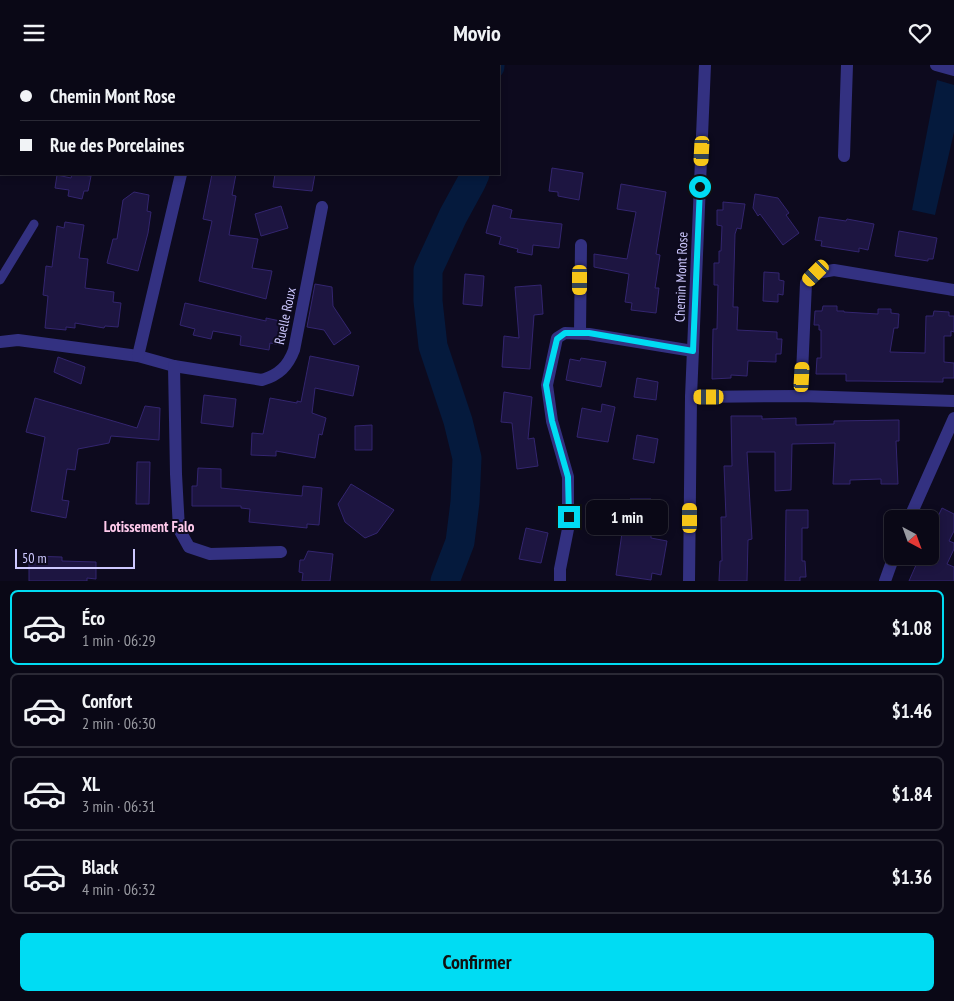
<!DOCTYPE html>
<html lang="fr">
<meta charset="utf-8">
<style>
:root{--surface:#0a0816;--page:#13111f;--text:#f1f3f6;--muted:#999aa1;--line:#2a2935;--accent:#00dcf3}
body{margin:0;font-family:"PT Sans Narrow",sans-serif;background:var(--page);color:var(--text);height:100vh;display:flex;flex-direction:column;font-size:19px;white-space:nowrap}
*{box-sizing:border-box;margin:0}
p{font-size:16px;color:var(--muted)}
.icon{flex:none;width:28px;height:28px;fill:none;stroke:currentColor;stroke-width:2;stroke-linecap:round;stroke-linejoin:round}
.map{position:relative;height:516px;overflow:hidden}
.drawer{display:flex;flex-direction:column;background:var(--surface);flex:1}
.drawer>*{flex:none}
.banner{position:absolute;left:0px;top:0px;width:500px;height:110px;box-shadow:0 2px 8px #0003,0 0 0 1px var(--line);display:grid;align-content:center;height:110px;padding:0 20px;background:var(--surface)}
.needle{width:32px;rotate:139deg}
.controls{position:absolute;left:884px;top:445px;display:grid;gap:10px}
.controls a{display:grid;place-items:center;width:55px;height:55px;border-radius:8px;background:var(--surface);box-shadow:0 2px 8px #0003,0 0 0 1px var(--line);font-size:25px}
.scale{position:absolute;left:15px;bottom:12px;width:120px;box-sizing:border-box;padding-left:5px;border:2px solid #cdc8ff;border-top:0;font-size:14px;line-height:18px;white-space:nowrap;color:#cdc8ff;-webkit-text-stroke:4px #0d0a1e;paint-order:stroke}
.end{position:absolute;width:22px;height:22px;margin:-11px;border:6px solid #00dcf3;background:#111;box-shadow:0 0 0 2px #111}
.from{border-radius:50%}
.bubble{position:absolute;height:35px;border-radius:8px;background:var(--surface);box-shadow:0 2px 8px #0003,0 0 0 1px var(--line);font-size:16px;font-weight:800;line-height:35px;text-align:center}
.car{position:absolute;width:15px;height:30px;margin:-15px -8px;border-radius:6px;box-shadow:0 0 4px 1px #0007;background:linear-gradient(#f5c518 24%,#345 0 40%,#f5c518 0 76%,#345 0 86%,#f5c518 0)}
.banner b{display:flex;align-items:center;gap:18px;height:48px;font-size:19px}
.banner b+b{border-top:1px solid var(--line)}
.banner i{width:12px;height:12px;background:var(--text)}
ul{padding:9px 0 0;list-style:none}
li{display:flex;align-items:center;gap:15px;height:75px;margin:0 10px 8px;padding:0 10px;border:2px solid var(--line);border-radius:8px}
li div{flex:1}
li b{display:block;font-size:19px}
li em{font-style:normal;font-weight:800}
li.active{border-color:var(--accent)}
li>.icon{width:45px;height:45px;stroke-width:1.5}
.cta{display:flex;gap:10px;margin-top:auto;padding:10px 20px}
.cta a{flex:1;height:58px;border-radius:8px;background:var(--accent);color:#111;font-size:20px;font-weight:800;line-height:58px;text-align:center}
header{display:flex;justify-content:space-between;align-items:center;height:65px;padding:0 20px;background:var(--surface);font-size:22px;font-weight:800}
.map>svg:first-child{display:block}
.water{fill:#051a3d}
.lines{fill:none;stroke-linecap:round;stroke-linejoin:round}
.river{stroke:#051a3d;stroke-width:29}
.building{fill:#1d1541;stroke:#33256f}
.service{stroke:#333181;stroke-width:9}
.minor{stroke:#333181;stroke-width:12}
.tertiary{stroke:#333181;stroke-width:12}
.route{stroke:#00dcf3;stroke-width:6}
.labels{text-anchor:middle;stroke-width:4;stroke-linejoin:round;paint-order:stroke}
.street-label{font-size:14px;fill:#cdc8ff;stroke:#0d0a1e}
.neighbourhood-label{font-size:15px;font-weight:bold;fill:#ffcaec;stroke:#0d0a1e}
</style>
<header><svg class="icon" aria-label="menu" viewBox="0 0 24 24"><path d="M4 6h16M4 12h16M4 18h16"/></svg>Movio<svg class="icon" aria-label="heart" viewBox="0 0 24 24"><path d="M12 20l-8-8c-3-5 5-10 8-4 3-6 11-1 8 4z"/></svg></header>
<div class="map">
<svg width="954" height="516" viewBox="0 0 954 516">
<rect width="100%" height="100%" fill="#0d0a1e"/>
<polygon class="water" points="937,15 954,20 954,67 935,150 912,145"/>
<g class="lines">
<g class="river">
<polyline points="490,0 490,1"/>
<polyline points="445,516 460,477 465,437 467,393 458,356 433,281 428,236 428,205 453,151 471,118 475,109"/>
</g>
</g>
<g class="building">
<polygon points="552,103 583,108 579,135 558,131 558,127 549,126"/>
<polygon points="72,109 91,111 88,126 84,126 82,134 68,131 69,125 55,123 57,110 71,113"/>
<polygon points="212,109 236,109 232,130 236,131 229,170 258,174 252,203 272,206 266,234 199,216 212,156 203,154"/>
<polygon points="275,109 315,109 312,126 273,122"/>
<polygon points="621,119 666,127 656,189 660,190 655,223 659,223 656,248 631,245 632,238 625,237 629,209 594,202 594,189 627,194 636,147 617,144"/>
<polygon points="134,127 149,130 147,146 151,147 148,168 138,206 107,198 113,174 117,174 123,135"/>
<polygon points="755,129 778,133 789,148 786,150 799,168 783,180 760,149 758,151 753,143"/>
<polygon points="723,137 745,139 741,164 737,163 735,169 733,242 738,242 737,265 777,267 777,274 782,274 781,289 776,289 776,297 748,296 747,311 731,310 731,313 712,314 713,264 717,264 718,220 714,220 714,198 719,198 719,186 721,186 722,161 717,160 717,145 723,145"/>
<polygon points="493,140 512,145 510,153 562,159 559,183 533,180 532,190 517,187 518,184 499,179 501,172 486,168"/>
<polygon points="281,141 288,163 261,171 255,149"/>
<polygon points="819,152 846,156 847,154 874,159 868,185 859,183 859,187 821,181 822,176 815,175"/>
<polygon points="65,157 84,160 79,193 88,194 85,223 114,227 113,237 121,238 118,262 105,261 104,263 75,258 75,263 66,262 66,265 45,263 48,231 43,230 46,201 52,202 57,161 64,163"/>
<polygon points="899,166 937,173 933,194 928,194 928,196 895,191"/>
<polygon points="764,207 779,208 779,215 784,216 783,230 778,229 778,237 763,236"/>
<polygon points="465,209 484,211 482,241 463,239"/>
<polygon points="315,219 332,222 333,241 351,268 334,280 324,265 307,262"/>
<polygon points="541,220 543,249 534,250 530,304 502,302 504,271 519,273 515,222"/>
<polygon points="185,238 266,256 266,253 285,257 281,280 270,278 269,285 240,280 241,271 213,266 211,274 193,270 195,264 180,260"/>
<polygon points="823,241 837,241 837,246 844,246 844,247 878,249 878,244 891,244 891,248 899,249 898,263 894,263 890,287 925,288 926,251 933,251 934,246 949,247 949,251 954,251 954,267 951,266 951,271 944,271 944,297 954,298 954,313 943,313 943,317 860,316 846,316 846,309 816,309 817,293 821,293 821,265 819,265 819,260 814,260 815,246 822,246"/>
<polygon points="310,291 359,301 353,331 315,323 312,348 326,353 322,370 319,369 315,393 276,386 276,391 251,390 252,368 263,369 270,333 297,338 297,336 301,337"/>
<polygon points="58,292 85,302 81,319 54,307"/>
<polygon points="581,293 606,297 601,322 566,315 570,294 580,296"/>
<polygon points="637,313 658,317 656,335 634,332"/>
<polygon points="504,327 532,332 528,374 534,373 538,401 517,404 512,358 501,357"/>
<polygon points="204,330 236,334 233,362 201,358"/>
<polygon points="35,333 137,363 145,341 160,343 159,375 111,371 109,378 78,384 75,405 67,404 62,435 69,436 66,453 31,446 45,372 26,367"/>
<polygon points="602,339 615,342 608,377 577,372 582,343 601,347"/>
<polygon points="731,351 762,351 762,354 796,353 796,360 834,359 834,356 899,355 899,376 896,376 898,419 881,419 881,414 850,415 850,419 833,419 835,378 792,379 791,425 775,426 775,387 747,387 752,474 748,475 747,516 719,516 720,496 722,496 721,452 726,452 724,401 732,401"/>
<polygon points="372,360 372,385 355,385 355,361"/>
<polygon points="637,370 658,374 654,398 633,394"/>
<polygon points="137,397 150,397 149,439 136,439"/>
<polygon points="198,403 221,404 221,423 302,431 303,421 322,423 319,460 307,459 307,463 249,457 250,444 241,443 241,441 192,441 192,421 197,421"/>
<polygon points="351,419 394,445 377,468 365,473 345,457 338,439"/>
<polygon points="630,434 651,434 651,473 667,476 661,510 652,508 651,515 616,510 622,468 629,470"/>
<polygon points="942,443 954,449 954,466 949,476 954,478 954,484 947,499 954,502 954,516 909,516 920,491 930,491 930,468"/>
<polygon points="786,445 808,445 808,463 802,463 802,496 805,496 806,512 800,512 800,516 785,516"/>
<polygon points="526,463 548,468 541,498 519,494"/>
<polygon points="308,486 333,489 330,516 302,516 303,508 299,507 300,495 304,495"/>
<polygon points="29,491 62,492 62,496 96,497 96,514 87,513 87,516 29,516"/>
</g>
<g class="lines">
<polyline class="service" points="0,215 34,159"/>
<g class="minor">
<polyline points="936,0 954,5"/>
<polyline points="126,1 126,0"/>
<polyline points="206,1 206,0"/>
<polyline points="844,91 847,0"/>
<polyline points="580,268 581,180"/>
<path d="M 0,277 L 18,275 L 138,291 L 174,301 L 262,315 C 279,310 288,301 294,285 L 322,142"/>
<polyline points="138,291 181,109"/>
<polyline points="174,301 176,409 179,464 189,482 210,489 281,487"/>
<polyline points="801,331 806,218 816,208 834,205 954,225"/>
<polyline points="691,332 801,331 954,336"/>
<polyline points="909,454 954,353"/>
<polyline points="560,516 560,504 568,464 568,412 552,356 547,320 557,273 565,268 589,269 693,286"/>
<polyline points="885,516 894,491"/>
</g>
<polyline class="tertiary" points="689,516 691,332 705,0"/>
</g>
<g class="lines">
<polyline class="route" points="569,452 568,412 552,356 546,320 557,274 565,268 589,268 693,286 700,122"/>
</g>
<g class="labels">
<g class="street-label">
<text transform="translate(681 212) rotate(-88)" y="5">Chemin Mont Rose</text>
<text transform="translate(285 251) rotate(-78)" y="5">Ruelle Roux</text>
</g>
<g class="neighbourhood-label">
<text x="149" y="467">Lotissement Falo</text>
</g>
</g>
</svg>
<div class="controls">
<a><svg class="needle" viewBox="-14 -14 28 28"><path d="M0-13l5 13h-10z" fill="#e53935"/><path d="M0 13l5-13h-10z" fill="#999aa1"/></svg></a>
</div>
<div class="scale">50 m</div>
<i class="end from" style="left:700px;top:122px"></i>
<i class="end" style="left:569px;top:452px"></i>
<div class="bubble" style="left:586px;top:435px;width:82px">1 min</div>
<i class="car" style="left:702px;top:86px;rotate:183deg"></i>
<i class="car" style="left:816px;top:208px;rotate:225deg"></i>
<i class="car" style="left:580px;top:215px;rotate:180deg"></i>
<i class="car" style="left:802px;top:312px;rotate:3deg"></i>
<i class="car" style="left:709px;top:332px;rotate:270deg"></i>
<i class="car" style="left:690px;top:453px;rotate:0deg"></i>
<div class="banner">
<b><i class="from"></i>Chemin Mont Rose</b>
<b><i></i>Rue des Porcelaines</b>
</div>
</div>
<section class="drawer">
<ul>
<li class="active"><svg class="icon" aria-label="car" viewBox="0 0 24 24"><path d="M5 17H2v-5l4-1 3-4h7l3 4 3 1v5h-3M9 17h6M6 11h13"/><circle cx="7" cy="17" r="2"/><circle cx="17" cy="17" r="2"/></svg><div><b>Éco</b><p>1 min · 06:29</p></div><em>$1.08</em></li>
<li><svg class="icon" aria-label="car" viewBox="0 0 24 24"><path d="M5 17H2v-5l4-1 3-4h7l3 4 3 1v5h-3M9 17h6M6 11h13"/><circle cx="7" cy="17" r="2"/><circle cx="17" cy="17" r="2"/></svg><div><b>Confort</b><p>2 min · 06:30</p></div><em>$1.46</em></li>
<li><svg class="icon" aria-label="car" viewBox="0 0 24 24"><path d="M5 17H2v-5l4-1 3-4h7l3 4 3 1v5h-3M9 17h6M6 11h13"/><circle cx="7" cy="17" r="2"/><circle cx="17" cy="17" r="2"/></svg><div><b>XL</b><p>3 min · 06:31</p></div><em>$1.84</em></li>
<li><svg class="icon" aria-label="car" viewBox="0 0 24 24"><path d="M5 17H2v-5l4-1 3-4h7l3 4 3 1v5h-3M9 17h6M6 11h13"/><circle cx="7" cy="17" r="2"/><circle cx="17" cy="17" r="2"/></svg><div><b>Black</b><p>4 min · 06:32</p></div><em>$1.36</em></li>
</ul>
<div class="cta"><a>Confirmer</a></div>
</section>
